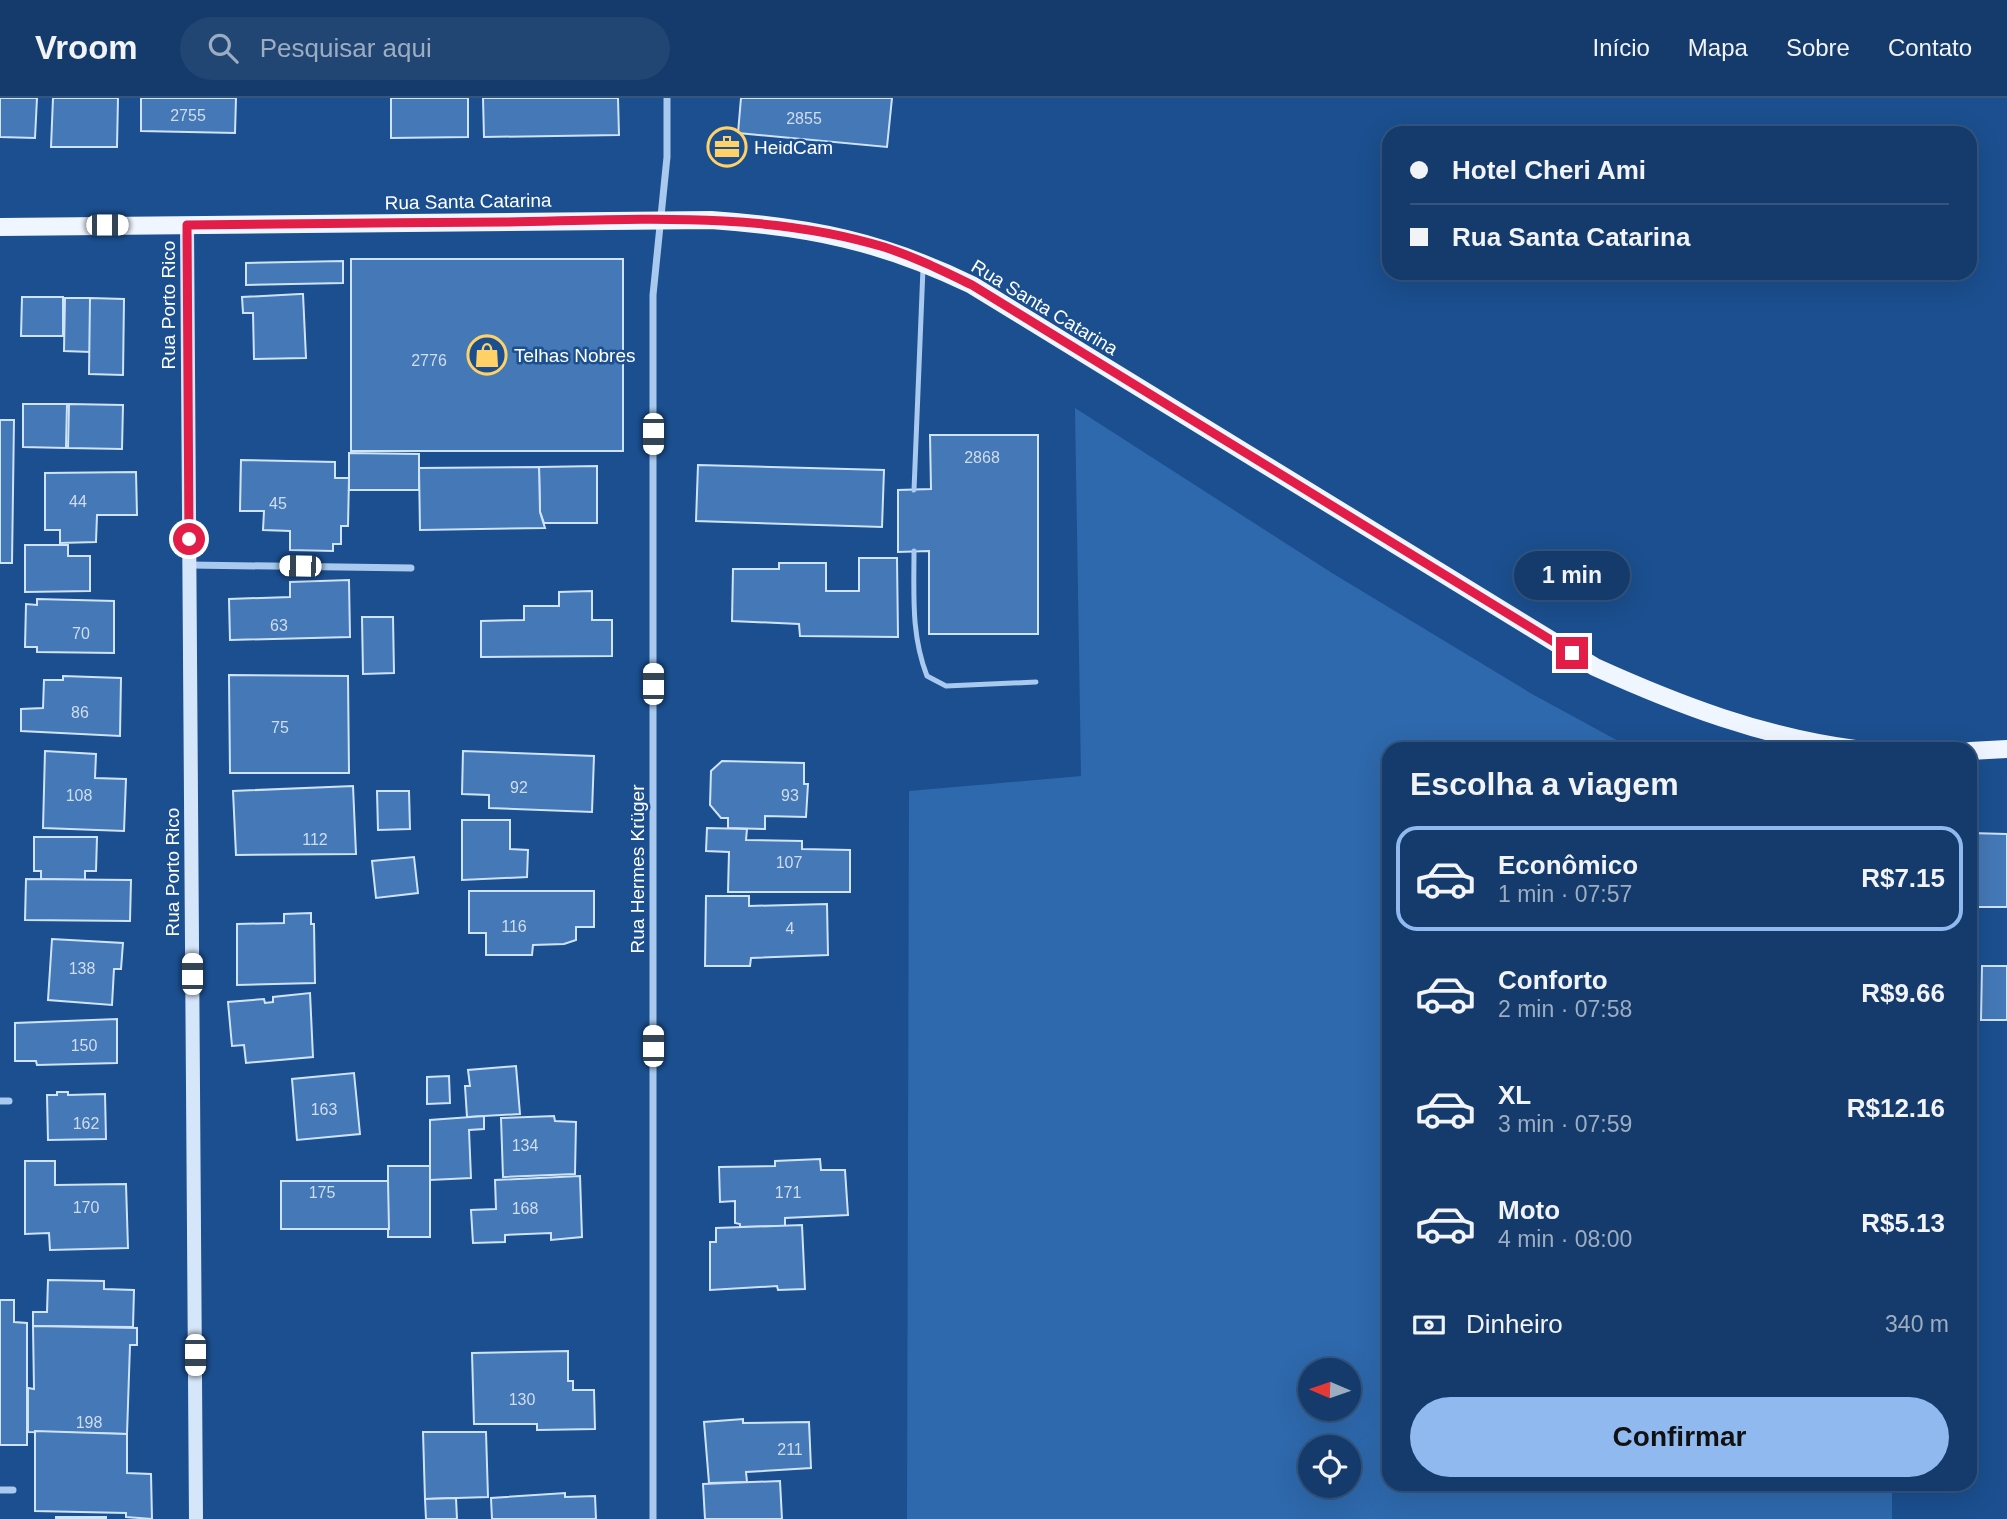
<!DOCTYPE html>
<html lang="pt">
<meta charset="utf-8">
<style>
:root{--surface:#143b6b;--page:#214673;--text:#f1f3f6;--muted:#9dadc1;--line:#33557e;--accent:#90b9f0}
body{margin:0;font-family:Arial,sans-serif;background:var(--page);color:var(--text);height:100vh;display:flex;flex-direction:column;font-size:26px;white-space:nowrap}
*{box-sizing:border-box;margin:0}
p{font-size:23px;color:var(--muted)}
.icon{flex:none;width:38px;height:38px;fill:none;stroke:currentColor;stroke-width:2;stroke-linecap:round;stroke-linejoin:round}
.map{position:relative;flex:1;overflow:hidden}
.drawer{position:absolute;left:1382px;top:644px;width:595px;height:749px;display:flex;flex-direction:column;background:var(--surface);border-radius:21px;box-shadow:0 7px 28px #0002,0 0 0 2px var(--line)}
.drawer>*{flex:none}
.hud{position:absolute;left:1382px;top:28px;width:595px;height:154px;border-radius:21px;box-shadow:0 7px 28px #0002,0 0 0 2px var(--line);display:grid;align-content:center;height:154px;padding:0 28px;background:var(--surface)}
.needle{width:46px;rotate:272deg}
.controls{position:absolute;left:1298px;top:1260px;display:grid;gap:14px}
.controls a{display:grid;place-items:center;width:63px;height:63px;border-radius:50%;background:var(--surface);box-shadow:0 7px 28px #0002,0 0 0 2px var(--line);font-size:35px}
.end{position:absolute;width:32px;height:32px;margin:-16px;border:9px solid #e11d48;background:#fff;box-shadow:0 0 0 4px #fff}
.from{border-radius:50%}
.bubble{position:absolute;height:49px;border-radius:24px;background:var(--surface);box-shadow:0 7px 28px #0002,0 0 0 2px var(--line);font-size:23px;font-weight:600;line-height:49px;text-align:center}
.car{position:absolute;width:21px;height:42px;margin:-21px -10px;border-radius:9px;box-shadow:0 0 5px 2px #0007;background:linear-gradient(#fff 24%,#345 0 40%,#fff 0 76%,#345 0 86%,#fff 0)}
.hud b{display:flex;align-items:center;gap:24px;height:66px;font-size:26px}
.hud b+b{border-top:2px solid var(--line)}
.hud i{width:18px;height:18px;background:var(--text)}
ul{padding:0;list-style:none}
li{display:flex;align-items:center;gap:21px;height:105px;margin:0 14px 10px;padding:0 14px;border:4px solid transparent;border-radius:21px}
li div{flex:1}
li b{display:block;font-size:26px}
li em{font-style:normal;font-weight:600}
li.selected{border-color:var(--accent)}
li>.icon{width:63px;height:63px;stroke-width:1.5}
h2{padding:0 28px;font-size:32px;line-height:84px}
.pay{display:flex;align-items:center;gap:18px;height:77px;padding:0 28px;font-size:26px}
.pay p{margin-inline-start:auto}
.action{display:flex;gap:14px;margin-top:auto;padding:14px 28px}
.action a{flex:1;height:80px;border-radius:42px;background:var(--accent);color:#111;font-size:28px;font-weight:600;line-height:80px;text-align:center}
header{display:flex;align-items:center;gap:42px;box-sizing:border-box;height:98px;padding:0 35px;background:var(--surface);border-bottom:2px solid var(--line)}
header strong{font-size:33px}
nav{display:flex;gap:38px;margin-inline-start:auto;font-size:24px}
.search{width:490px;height:63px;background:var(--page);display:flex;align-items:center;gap:18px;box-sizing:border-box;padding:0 24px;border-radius:38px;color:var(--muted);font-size:26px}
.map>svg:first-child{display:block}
.green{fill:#2e69ad;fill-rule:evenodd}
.building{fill:#4478b7;stroke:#cfe3fa;stroke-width:2}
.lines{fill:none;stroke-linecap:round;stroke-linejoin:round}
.service{stroke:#a9c9ee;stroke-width:5}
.minor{stroke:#a9c9ee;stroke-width:7}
.secondary{stroke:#d6e6fa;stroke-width:14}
.primary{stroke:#f0f6ff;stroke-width:18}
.route{stroke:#e11d48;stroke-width:9}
.labels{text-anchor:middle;stroke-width:5;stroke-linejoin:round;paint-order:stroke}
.number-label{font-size:16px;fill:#d0dded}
.poi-label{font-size:19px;fill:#fff;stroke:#1b4f8f;text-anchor:start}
.street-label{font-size:19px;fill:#fff;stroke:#1b4f8f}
</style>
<header>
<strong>Vroom</strong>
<div class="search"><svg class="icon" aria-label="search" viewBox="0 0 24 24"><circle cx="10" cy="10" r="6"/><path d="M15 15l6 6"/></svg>Pesquisar aqui</div>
<nav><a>Início</a><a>Mapa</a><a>Sobre</a><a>Contato</a></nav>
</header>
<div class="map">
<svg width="2007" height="1421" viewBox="0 0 2007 1421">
<rect width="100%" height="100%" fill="#1b4f8f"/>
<path class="green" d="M 1075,310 L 1332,475 L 1532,596 L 1633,651 L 1390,651 L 1390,1386 L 1892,1386 L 1892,1421 L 907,1421 L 909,693 L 1081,678 ZM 1311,1272 L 1349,1272 L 1349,1311 L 1311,1311 ZM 1311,1349 L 1349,1349 L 1349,1388 L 1311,1388 Z"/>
<g class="building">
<polygon points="0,0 37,0 35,40 0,39"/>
<polygon points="53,0 118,0 117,49 51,49"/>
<polygon points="141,0 236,0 235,35 141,33"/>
<polygon points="391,0 468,0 468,39 391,40"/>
<polygon points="483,0 618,0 619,37 484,39"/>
<polygon points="741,0 892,0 887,49 738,35"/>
<rect x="351" y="161" width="272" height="192"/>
<polygon points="343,163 343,185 246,187 246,165"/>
<polygon points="300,196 303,196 306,260 254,261 253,215 243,215 242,199"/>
<polygon points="22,199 63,199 63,238 21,238"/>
<polygon points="65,200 90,200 90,254 64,253"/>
<polygon points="90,200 124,201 123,277 89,276"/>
<polygon points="23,306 67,306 66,350 23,349"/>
<polygon points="69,306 123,307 122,351 68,350"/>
<polygon points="0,322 14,322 12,465 0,465"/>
<polygon points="930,337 1038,337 1038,536 929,536 929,453 898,454 898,392 931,391"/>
<polygon points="349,355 419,356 419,392 349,392"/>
<polygon points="241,362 335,364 335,380 349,380 348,428 341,428 341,446 333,446 333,453 290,452 290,433 263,432 264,413 240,413"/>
<polygon points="698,367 884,372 882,429 696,423"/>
<polygon points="597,368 597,425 544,425 540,414 539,369"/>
<polygon points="539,369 540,414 545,430 420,432 419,370"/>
<polygon points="136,374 137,417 97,417 96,444 60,445 60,432 45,432 45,375"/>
<polygon points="25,447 68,447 68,458 90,458 90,493 25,494"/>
<polygon points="859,460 897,460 898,539 800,538 799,526 732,523 733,471 779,471 779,465 826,465 826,493 859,493"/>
<polygon points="349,482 350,539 230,542 229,501 290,499 290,484"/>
<polygon points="592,493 592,522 612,522 612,558 481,559 481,523 524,522 524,508 559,508 559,494"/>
<polygon points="37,501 114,503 114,555 37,554 37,549 25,549 26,506 37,507"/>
<polygon points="362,519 393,519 394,575 363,576"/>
<polygon points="229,577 348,578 349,675 230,675"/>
<polygon points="63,578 121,580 120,638 21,633 21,611 43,610 44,582 63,582"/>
<polygon points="45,653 96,656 95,680 126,681 124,733 43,730"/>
<polygon points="463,653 594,658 592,714 489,710 489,697 462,696"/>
<polygon points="722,663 804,665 804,686 808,686 806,719 765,718 765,731 728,730 728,720 721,720 710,707 711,673"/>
<polygon points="353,688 356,756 236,757 233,693"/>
<polygon points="377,693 409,693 410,731 378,732"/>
<polygon points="462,722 510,722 510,751 528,752 527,779 462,782"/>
<polygon points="707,730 747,731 746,742 802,743 802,751 850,752 850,794 728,794 729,754 706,753"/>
<polygon points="1970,735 2007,736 2007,809 1970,809"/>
<polygon points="34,739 97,739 96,773 85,773 85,782 41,781 41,773 34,773"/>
<polygon points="414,759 418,795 376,800 372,763"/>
<polygon points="26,781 131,782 130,823 25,822"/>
<polygon points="469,793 594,793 594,829 576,829 576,842 564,846 533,847 532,857 486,857 486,835 469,835"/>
<polygon points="706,798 749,798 749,808 827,806 828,857 751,860 750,868 705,868"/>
<polygon points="311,815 311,826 314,826 315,885 237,887 237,826 284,825 284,816"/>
<polygon points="52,841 123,845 121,871 114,871 112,907 48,902"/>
<polygon points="1982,868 2007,868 2007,922 1981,922"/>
<polygon points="310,895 313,959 246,965 244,947 232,948 228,904 264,901 265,905 273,904 273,899"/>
<polygon points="117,921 117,965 37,967 36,963 15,963 15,925"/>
<polygon points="516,968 520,1016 467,1019 465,988 470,988 468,972"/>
<polygon points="354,975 360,1036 297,1042 292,981"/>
<polygon points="449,978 450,1005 427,1006 427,979"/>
<polygon points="57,994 68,994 68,997 105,996 106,1041 48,1042 47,997 57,997"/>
<polygon points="484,1018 484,1031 469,1032 471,1080 430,1082 430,1022"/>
<polygon points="554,1018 555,1023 576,1024 575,1076 503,1079 501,1020"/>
<polygon points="820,1061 821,1072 845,1072 848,1117 785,1120 785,1128 740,1129 740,1126 735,1125 735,1103 720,1104 719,1069 775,1068 775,1063"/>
<polygon points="25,1063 55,1063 55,1087 126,1086 128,1150 50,1152 49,1135 25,1136"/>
<rect x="388" y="1068" width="42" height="71"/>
<polygon points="580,1078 582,1139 551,1142 551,1135 505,1137 505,1144 473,1145 471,1112 496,1111 495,1082"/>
<polygon points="281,1083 388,1083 389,1131 281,1131"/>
<polygon points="802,1127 805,1191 778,1192 777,1188 710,1192 710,1144 716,1144 716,1130"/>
<polygon points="48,1182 104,1183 104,1191 134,1192 133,1229 33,1228 33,1214 47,1214"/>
<polygon points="0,1202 14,1202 14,1224 27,1225 27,1347 0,1347"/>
<polygon points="33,1228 137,1230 137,1247 130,1247 127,1336 28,1334 28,1290 34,1291"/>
<polygon points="568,1253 568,1283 573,1283 573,1292 594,1292 595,1331 537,1332 537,1326 474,1326 472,1255"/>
<polygon points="743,1321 743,1325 809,1324 811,1370 746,1374 747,1384 709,1385 704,1324"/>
<polygon points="35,1333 127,1336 127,1375 151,1376 152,1421 126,1419 126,1415 35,1413"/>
<polygon points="423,1334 486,1334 488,1399 425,1401"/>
<polygon points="780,1383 782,1421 705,1421 703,1386"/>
<polygon points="565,1395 565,1399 595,1398 596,1421 492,1421 491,1400"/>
<polygon points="456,1400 457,1421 426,1421 425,1401"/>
<rect x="56" y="1419" width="50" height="2"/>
</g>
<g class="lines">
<g class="service">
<polyline points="914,392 923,170"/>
<path d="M 914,453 C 914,497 911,537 927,578 L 946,588 L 1036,584"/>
</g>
<g class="minor">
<polyline points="190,467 411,470"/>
<polyline points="0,1003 9,1003"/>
<polyline points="0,1392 13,1392"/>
<polyline points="653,1421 653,197 667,59 667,0"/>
</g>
<polyline class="secondary" points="187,127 196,1421"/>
<g class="primary">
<path d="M 0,129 L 711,122 C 810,129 881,143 972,187 L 1595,569 C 1679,607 1763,639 1855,651"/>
<polyline points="1970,653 2007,651"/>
</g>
</g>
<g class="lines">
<path class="route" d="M 189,441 L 187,127 C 293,125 399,125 505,124 C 631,122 762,112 884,149 C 915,159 943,173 972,187 L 1572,555"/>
</g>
<defs>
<g id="office-ring" transform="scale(2.0125)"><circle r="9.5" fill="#1b4f8f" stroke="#ffd166" stroke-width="1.5"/><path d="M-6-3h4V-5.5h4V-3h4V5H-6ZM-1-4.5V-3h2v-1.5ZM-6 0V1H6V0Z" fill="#ffd166"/></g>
<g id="shop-ring" transform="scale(2.0125)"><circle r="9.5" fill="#1b4f8f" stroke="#ffd166" stroke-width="1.5"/><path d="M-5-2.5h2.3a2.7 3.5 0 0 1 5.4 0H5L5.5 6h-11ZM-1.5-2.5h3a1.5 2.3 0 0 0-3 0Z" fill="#ffd166"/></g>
</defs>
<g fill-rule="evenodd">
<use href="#office-ring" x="727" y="49"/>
<use href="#shop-ring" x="487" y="257"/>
</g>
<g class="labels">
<g class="number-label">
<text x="188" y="23">2755</text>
<text x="804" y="26">2855</text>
<text x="429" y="268">2776</text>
<text x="982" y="365">2868</text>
<text x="78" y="409">44</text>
<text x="278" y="411">45</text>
<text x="279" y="533">63</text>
<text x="81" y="541">70</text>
<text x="80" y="620">86</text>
<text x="280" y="635">75</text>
<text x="519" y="695">92</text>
<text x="79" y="703">108</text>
<text x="790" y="703">93</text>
<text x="315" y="747">112</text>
<text x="789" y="770">107</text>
<text x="514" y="834">116</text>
<text x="790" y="836">4</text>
<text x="82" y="876">138</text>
<text x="84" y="953">150</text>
<text x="324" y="1017">163</text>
<text x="86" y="1031">162</text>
<text x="525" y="1053">134</text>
<text x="322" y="1100">175</text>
<text x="788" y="1100">171</text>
<text x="86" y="1115">170</text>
<text x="525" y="1116">168</text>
<text x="522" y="1307">130</text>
<text x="89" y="1330">198</text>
<text x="790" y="1357">211</text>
</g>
<g class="poi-label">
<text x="754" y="56">HeidCam</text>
<text x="514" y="264">Telhas Nobres</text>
</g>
<g class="street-label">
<text transform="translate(468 103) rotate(-1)" y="7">Rua Santa Catarina</text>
<text transform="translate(168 207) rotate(-90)" y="7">Rua Porto Rico</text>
<text transform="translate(1045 209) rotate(31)" y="7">Rua Santa Catarina</text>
<text transform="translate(637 771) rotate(-90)" y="7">Rua Hermes Krüger</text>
<text transform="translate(172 774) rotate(-90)" y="7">Rua Porto Rico</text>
</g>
</g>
</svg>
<div class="controls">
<a><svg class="needle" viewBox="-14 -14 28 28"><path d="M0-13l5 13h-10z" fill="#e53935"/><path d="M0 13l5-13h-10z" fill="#9dadc1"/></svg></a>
<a><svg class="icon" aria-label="locate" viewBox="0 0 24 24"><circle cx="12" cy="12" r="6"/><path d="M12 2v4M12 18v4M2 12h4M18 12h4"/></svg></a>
</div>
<i class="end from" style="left:189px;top:441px"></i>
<i class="end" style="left:1572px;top:555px"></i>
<div class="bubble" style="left:1514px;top:453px;width:116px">1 min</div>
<i class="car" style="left:107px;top:127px;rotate:90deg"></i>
<i class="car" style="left:653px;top:336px;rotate:180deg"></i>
<i class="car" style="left:300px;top:468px;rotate:271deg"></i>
<i class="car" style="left:653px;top:586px;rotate:0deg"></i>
<i class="car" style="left:192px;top:876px;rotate:0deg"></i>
<i class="car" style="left:653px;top:948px;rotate:0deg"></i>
<i class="car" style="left:195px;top:1257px;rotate:180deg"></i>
<div class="hud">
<b><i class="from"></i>Hotel Cheri Ami</b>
<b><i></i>Rua Santa Catarina</b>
</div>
<section class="drawer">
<h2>Escolha a viagem</h2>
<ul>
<li class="selected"><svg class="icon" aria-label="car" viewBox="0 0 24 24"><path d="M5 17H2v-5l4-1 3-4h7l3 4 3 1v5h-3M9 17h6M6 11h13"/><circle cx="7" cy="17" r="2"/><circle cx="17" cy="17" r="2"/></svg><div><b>Econômico</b><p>1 min · 07:57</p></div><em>R$7.15</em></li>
<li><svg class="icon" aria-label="car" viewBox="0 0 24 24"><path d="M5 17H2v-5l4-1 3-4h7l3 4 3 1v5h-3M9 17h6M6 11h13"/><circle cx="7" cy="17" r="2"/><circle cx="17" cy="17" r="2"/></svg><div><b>Conforto</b><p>2 min · 07:58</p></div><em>R$9.66</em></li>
<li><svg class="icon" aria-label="car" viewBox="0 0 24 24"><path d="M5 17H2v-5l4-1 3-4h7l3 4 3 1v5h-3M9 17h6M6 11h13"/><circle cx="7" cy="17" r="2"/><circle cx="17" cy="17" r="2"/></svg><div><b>XL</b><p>3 min · 07:59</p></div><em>R$12.16</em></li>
<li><svg class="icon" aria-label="car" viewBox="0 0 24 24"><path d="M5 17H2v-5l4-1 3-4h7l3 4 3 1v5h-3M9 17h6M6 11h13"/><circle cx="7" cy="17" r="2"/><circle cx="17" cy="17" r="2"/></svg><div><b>Moto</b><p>4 min · 08:00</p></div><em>R$5.13</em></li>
</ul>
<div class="pay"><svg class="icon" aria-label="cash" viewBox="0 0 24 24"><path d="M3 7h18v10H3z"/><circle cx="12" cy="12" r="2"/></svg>Dinheiro<p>340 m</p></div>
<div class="action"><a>Confirmar</a></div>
</section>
</div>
